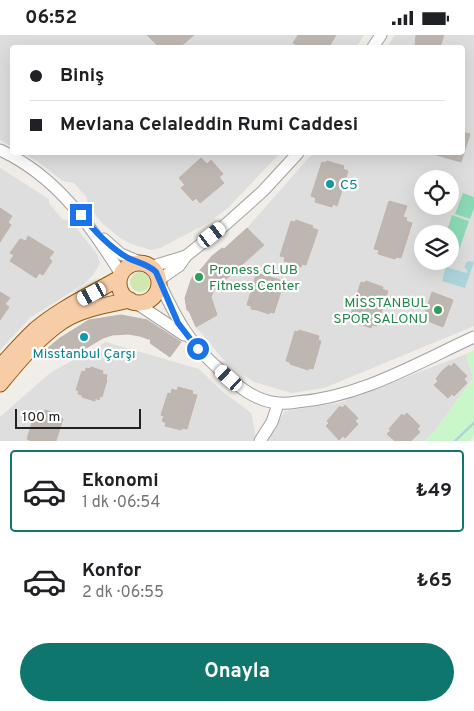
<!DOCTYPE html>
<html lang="tr">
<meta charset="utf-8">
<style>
:root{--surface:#fff;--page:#f6f6f6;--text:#202124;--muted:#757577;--line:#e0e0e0;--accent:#0f766e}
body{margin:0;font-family:Overpass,sans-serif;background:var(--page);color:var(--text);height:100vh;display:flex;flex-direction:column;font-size:19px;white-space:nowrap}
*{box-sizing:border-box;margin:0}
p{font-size:16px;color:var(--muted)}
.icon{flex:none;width:28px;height:28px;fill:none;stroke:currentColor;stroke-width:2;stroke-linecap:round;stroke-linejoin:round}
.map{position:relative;height:406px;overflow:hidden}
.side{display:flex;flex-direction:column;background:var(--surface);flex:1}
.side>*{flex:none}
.banner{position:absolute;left:10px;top:10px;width:455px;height:110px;border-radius:5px;box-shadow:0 5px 20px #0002;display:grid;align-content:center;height:110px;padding:0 20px;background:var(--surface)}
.tools{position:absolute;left:414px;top:135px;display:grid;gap:10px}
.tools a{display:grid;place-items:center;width:45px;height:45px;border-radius:50%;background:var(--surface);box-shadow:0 5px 20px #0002;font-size:25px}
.scale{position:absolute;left:15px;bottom:12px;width:126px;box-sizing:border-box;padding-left:5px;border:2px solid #212121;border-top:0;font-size:14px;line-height:18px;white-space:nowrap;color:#212121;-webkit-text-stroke:4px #fff;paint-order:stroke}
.end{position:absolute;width:22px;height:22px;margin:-11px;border:6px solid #1a73e8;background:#fff;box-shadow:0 0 0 2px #fff}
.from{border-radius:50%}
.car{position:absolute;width:15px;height:30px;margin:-15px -8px;border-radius:6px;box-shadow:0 0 4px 1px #0007;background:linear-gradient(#fff 24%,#345 0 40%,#fff 0 76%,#345 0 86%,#fff 0)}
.banner b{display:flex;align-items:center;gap:18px;height:48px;font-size:19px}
.banner b+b{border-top:1px solid var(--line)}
.banner i{width:12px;height:12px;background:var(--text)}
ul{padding:9px 0 0;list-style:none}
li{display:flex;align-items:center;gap:15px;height:82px;margin:0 10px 8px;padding:0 10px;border:2px solid transparent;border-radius:5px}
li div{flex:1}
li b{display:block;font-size:19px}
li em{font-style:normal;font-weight:700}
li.selected{border-color:var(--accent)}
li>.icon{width:45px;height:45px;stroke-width:1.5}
.cta{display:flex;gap:10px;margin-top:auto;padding:10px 20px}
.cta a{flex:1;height:58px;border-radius:30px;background:var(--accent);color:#fff;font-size:20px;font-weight:700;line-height:58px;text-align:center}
.status{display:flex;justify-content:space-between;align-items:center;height:35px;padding:0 25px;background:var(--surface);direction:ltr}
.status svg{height:14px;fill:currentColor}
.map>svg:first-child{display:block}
.residential{fill:#dfdede;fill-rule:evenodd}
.grass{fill:#d1e7b2}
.park{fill:#c9f7c9}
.pitch{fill:#8cdab5}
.water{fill:#acd5db}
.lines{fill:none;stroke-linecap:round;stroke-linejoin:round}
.stream{stroke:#acd5db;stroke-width:2.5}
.building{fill:#beb6b1;stroke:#c2b3ab}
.minor-casing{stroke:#a2a2a2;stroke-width:13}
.major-casing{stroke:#945a09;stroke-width:17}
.minor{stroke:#fff;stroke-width:11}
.major{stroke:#f7cda7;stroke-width:15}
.route{stroke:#1a73e8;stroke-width:6}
.culture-dot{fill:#0f9aa8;stroke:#fff;stroke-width:2}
.leisure-dot{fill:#2e9e5b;stroke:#fff;stroke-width:2}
.labels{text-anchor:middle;stroke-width:4.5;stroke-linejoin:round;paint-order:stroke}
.culture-label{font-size:14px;fill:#0d838f;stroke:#fff;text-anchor:start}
.leisure-label{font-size:14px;fill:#27864d;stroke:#fff;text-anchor:start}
</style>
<div class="status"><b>06:52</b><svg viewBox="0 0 49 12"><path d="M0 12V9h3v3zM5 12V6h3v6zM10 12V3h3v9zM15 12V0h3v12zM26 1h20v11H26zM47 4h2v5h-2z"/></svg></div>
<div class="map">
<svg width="474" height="406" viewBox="0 0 474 406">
<rect width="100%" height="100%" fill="#f1ede8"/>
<g class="residential">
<polygon points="0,0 364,0 356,12 12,12 12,112 0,105"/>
<path d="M 395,0 L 474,0 L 474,291 L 324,353 L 291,358 L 254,347 L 240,338 L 223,324 L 196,292 L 217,280 L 211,262 L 214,255 L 264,210 L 247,193 L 313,118 L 462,118 L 462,12 L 387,12 ZM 422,144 L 450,144 L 450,171 L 422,171 ZM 422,199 L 450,199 L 450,226 L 422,226 Z"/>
<polygon points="22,118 280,118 229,172 208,188 160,213 151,215 131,209 119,202 103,189 87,170 87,163 74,148 63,146 37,126"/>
<polygon points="0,133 49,164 49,168 62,184 71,186 97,219 100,228 93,240 85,248 30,283 0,315"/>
<polygon points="106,307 199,334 221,355 251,378 256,402 254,406 0,406 0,382 50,338"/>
<polygon points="466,319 473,343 435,396 424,406 265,406 285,376 339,368"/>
</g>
<circle class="grass" cx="140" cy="247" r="10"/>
<polygon class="park" points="474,315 474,401 469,406 424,406 435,396 473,343 466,319"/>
<g class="pitch">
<polygon points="463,158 474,162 474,173 470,184 455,179"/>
<polygon points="452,180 469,186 456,224 450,222 450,199 446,199"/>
</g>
<polygon class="water" points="469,226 474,227 465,253 442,246 446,232 467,238 467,235 464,232 466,228"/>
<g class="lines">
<polyline class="stream" points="455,406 474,388"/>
</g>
<g class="building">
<polygon points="147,0 194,0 180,12 159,12"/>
<polygon points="298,0 336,0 329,12 301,12 293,8"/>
<polygon points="416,0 444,0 440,12 415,12"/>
<polygon points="462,97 470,99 461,127 433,119 433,118 462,118"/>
<polygon points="201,123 207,129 211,125 223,139 219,142 224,148 200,168 196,163 193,166 181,153 185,150 179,143"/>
<polygon points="327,126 344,131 343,134 348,136 337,171 333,169 332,172 315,167 316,163 311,161 322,127 325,128"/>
<polygon points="389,166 407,171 403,182 407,183 406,186 412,188 401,223 396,222 395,224 378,219 379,215 374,214"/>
<polygon points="0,173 12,181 8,187 11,190 0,207"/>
<polygon points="296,185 313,191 312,193 318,195 306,230 302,229 301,232 284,226 285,222 280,221 291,186 294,187"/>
<polygon points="247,193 264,210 214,255 211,262 217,280 196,292 189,276 187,275 185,263 191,245 195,238 197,239 212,221 222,213 224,214"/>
<polygon points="28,201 54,217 49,223 52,226 43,240 39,238 36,243 10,226 14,220 10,218 20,204 26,206"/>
<polygon points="260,239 280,245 279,249 283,250 274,278 270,277 269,279 257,275 251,274 251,271 247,270 256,240 260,241"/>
<polygon points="366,246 383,252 382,254 388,256 377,291 372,290 371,293 354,287 355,283 350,282 361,247 364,248"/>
<polygon points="0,257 10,263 5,269 9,272 0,285"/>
<polygon points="432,257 453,265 443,292 423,284"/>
<polygon points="121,280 147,285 181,307 170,322 150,308 151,305 140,301 128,299 112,300 103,303 71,322 67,318 59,324 48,313 60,303 89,285"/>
<polygon points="299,295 319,301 318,305 321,306 313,334 309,333 308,335 290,329 290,327 286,326 295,296 298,297"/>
<polygon points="454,328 467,341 464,344 467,348 454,361 452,359 448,363 434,350 438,346 436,344 442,336 449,330 451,332"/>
<polygon points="91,332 103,336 102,339 107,340 106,345 107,345 102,362 100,361 99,365 95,363 95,366 82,362 82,360 78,359 79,356 76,355 82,336 85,337 86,333 90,334"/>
<polygon points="178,352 193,356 192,359 197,360 187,394 182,393 181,395 165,391 166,388 162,386 164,381 161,380 168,358 171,359 172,354 177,356"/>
<polygon points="345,370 358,383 355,386 358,389 345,403 343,401 339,405 326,391 329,388 327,386 334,378 340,371 342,373"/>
<polygon points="45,375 59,380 58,382 63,384 56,406 30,406 30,405 27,404 34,381 37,382 39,378 44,379"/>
<polygon points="407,378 420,391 417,394 420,397 411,406 395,406 387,399 391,395 389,394 402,379 404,381"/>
</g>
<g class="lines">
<g class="minor-casing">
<g id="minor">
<polyline points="373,12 381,0"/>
<path d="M 0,115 C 56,141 89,188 121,239"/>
<polyline points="104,204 121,219 142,228"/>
<polyline points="150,232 186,221"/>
<polyline points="160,244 179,231 186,221 225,190 263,156 298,118"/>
<path d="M 160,249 C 177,285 190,309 220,335 C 236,350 256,367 279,368 C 285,369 291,368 297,367 C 361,362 417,328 474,302"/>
<polyline points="136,268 184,300"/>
<polyline points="260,406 272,387 278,369"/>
</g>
</g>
<g class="major-casing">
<g id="major">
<circle cx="139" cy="248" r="20"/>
<path d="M 0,332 C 11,320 22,307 35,295 C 59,274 90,260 118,244"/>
<path d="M 0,349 C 18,327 39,302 63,286 C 82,274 107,270 130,265"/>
</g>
</g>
<use href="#minor" class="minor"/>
<use href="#major" class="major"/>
</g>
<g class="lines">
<path class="route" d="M 81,180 C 95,196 109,212 128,223 C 138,228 148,229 156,237 L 178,288 L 198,314"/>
</g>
<g class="culture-dot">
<circle cx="330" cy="149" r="5"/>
<circle cx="84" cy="302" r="5"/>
</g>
<g class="leisure-dot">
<circle cx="199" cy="242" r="5"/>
<circle cx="438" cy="275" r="5"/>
</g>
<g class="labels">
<g class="culture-label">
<text x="340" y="154">C5</text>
<text x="84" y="323" text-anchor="middle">Misstanbul Çarşı</text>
</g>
<g class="leisure-label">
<text x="209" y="239">Proness CLUB<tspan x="209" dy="16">Fitness Center</tspan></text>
<text x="428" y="272" text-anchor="end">MİSSTANBUL<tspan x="428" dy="16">SPOR SALONU</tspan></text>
</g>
</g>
</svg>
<div class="tools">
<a><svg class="icon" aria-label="locate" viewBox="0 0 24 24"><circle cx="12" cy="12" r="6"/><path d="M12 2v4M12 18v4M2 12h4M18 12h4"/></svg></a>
<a><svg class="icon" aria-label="layers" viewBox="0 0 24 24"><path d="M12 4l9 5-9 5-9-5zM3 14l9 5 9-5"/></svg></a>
</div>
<div class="scale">100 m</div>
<i class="end from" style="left:198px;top:314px"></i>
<i class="end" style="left:81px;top:180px"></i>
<i class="car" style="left:212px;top:200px;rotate:52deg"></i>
<i class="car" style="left:92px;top:259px;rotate:242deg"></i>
<i class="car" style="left:229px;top:343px;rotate:312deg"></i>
<div class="banner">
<b><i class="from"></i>Biniş</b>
<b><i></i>Mevlana Celaleddin Rumi Caddesi</b>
</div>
</div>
<section class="side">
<ul>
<li class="selected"><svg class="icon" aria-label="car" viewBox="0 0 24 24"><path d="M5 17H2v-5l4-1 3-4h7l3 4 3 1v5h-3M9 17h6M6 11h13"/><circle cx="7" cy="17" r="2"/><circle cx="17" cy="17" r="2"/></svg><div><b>Ekonomi</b><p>1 dk · 06:54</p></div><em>₺49</em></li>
<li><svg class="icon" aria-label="car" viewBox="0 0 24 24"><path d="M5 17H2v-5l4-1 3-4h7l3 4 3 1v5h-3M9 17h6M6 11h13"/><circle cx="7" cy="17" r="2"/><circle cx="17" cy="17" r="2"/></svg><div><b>Konfor</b><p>2 dk · 06:55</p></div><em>₺65</em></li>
</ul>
<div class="cta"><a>Onayla</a></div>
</section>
